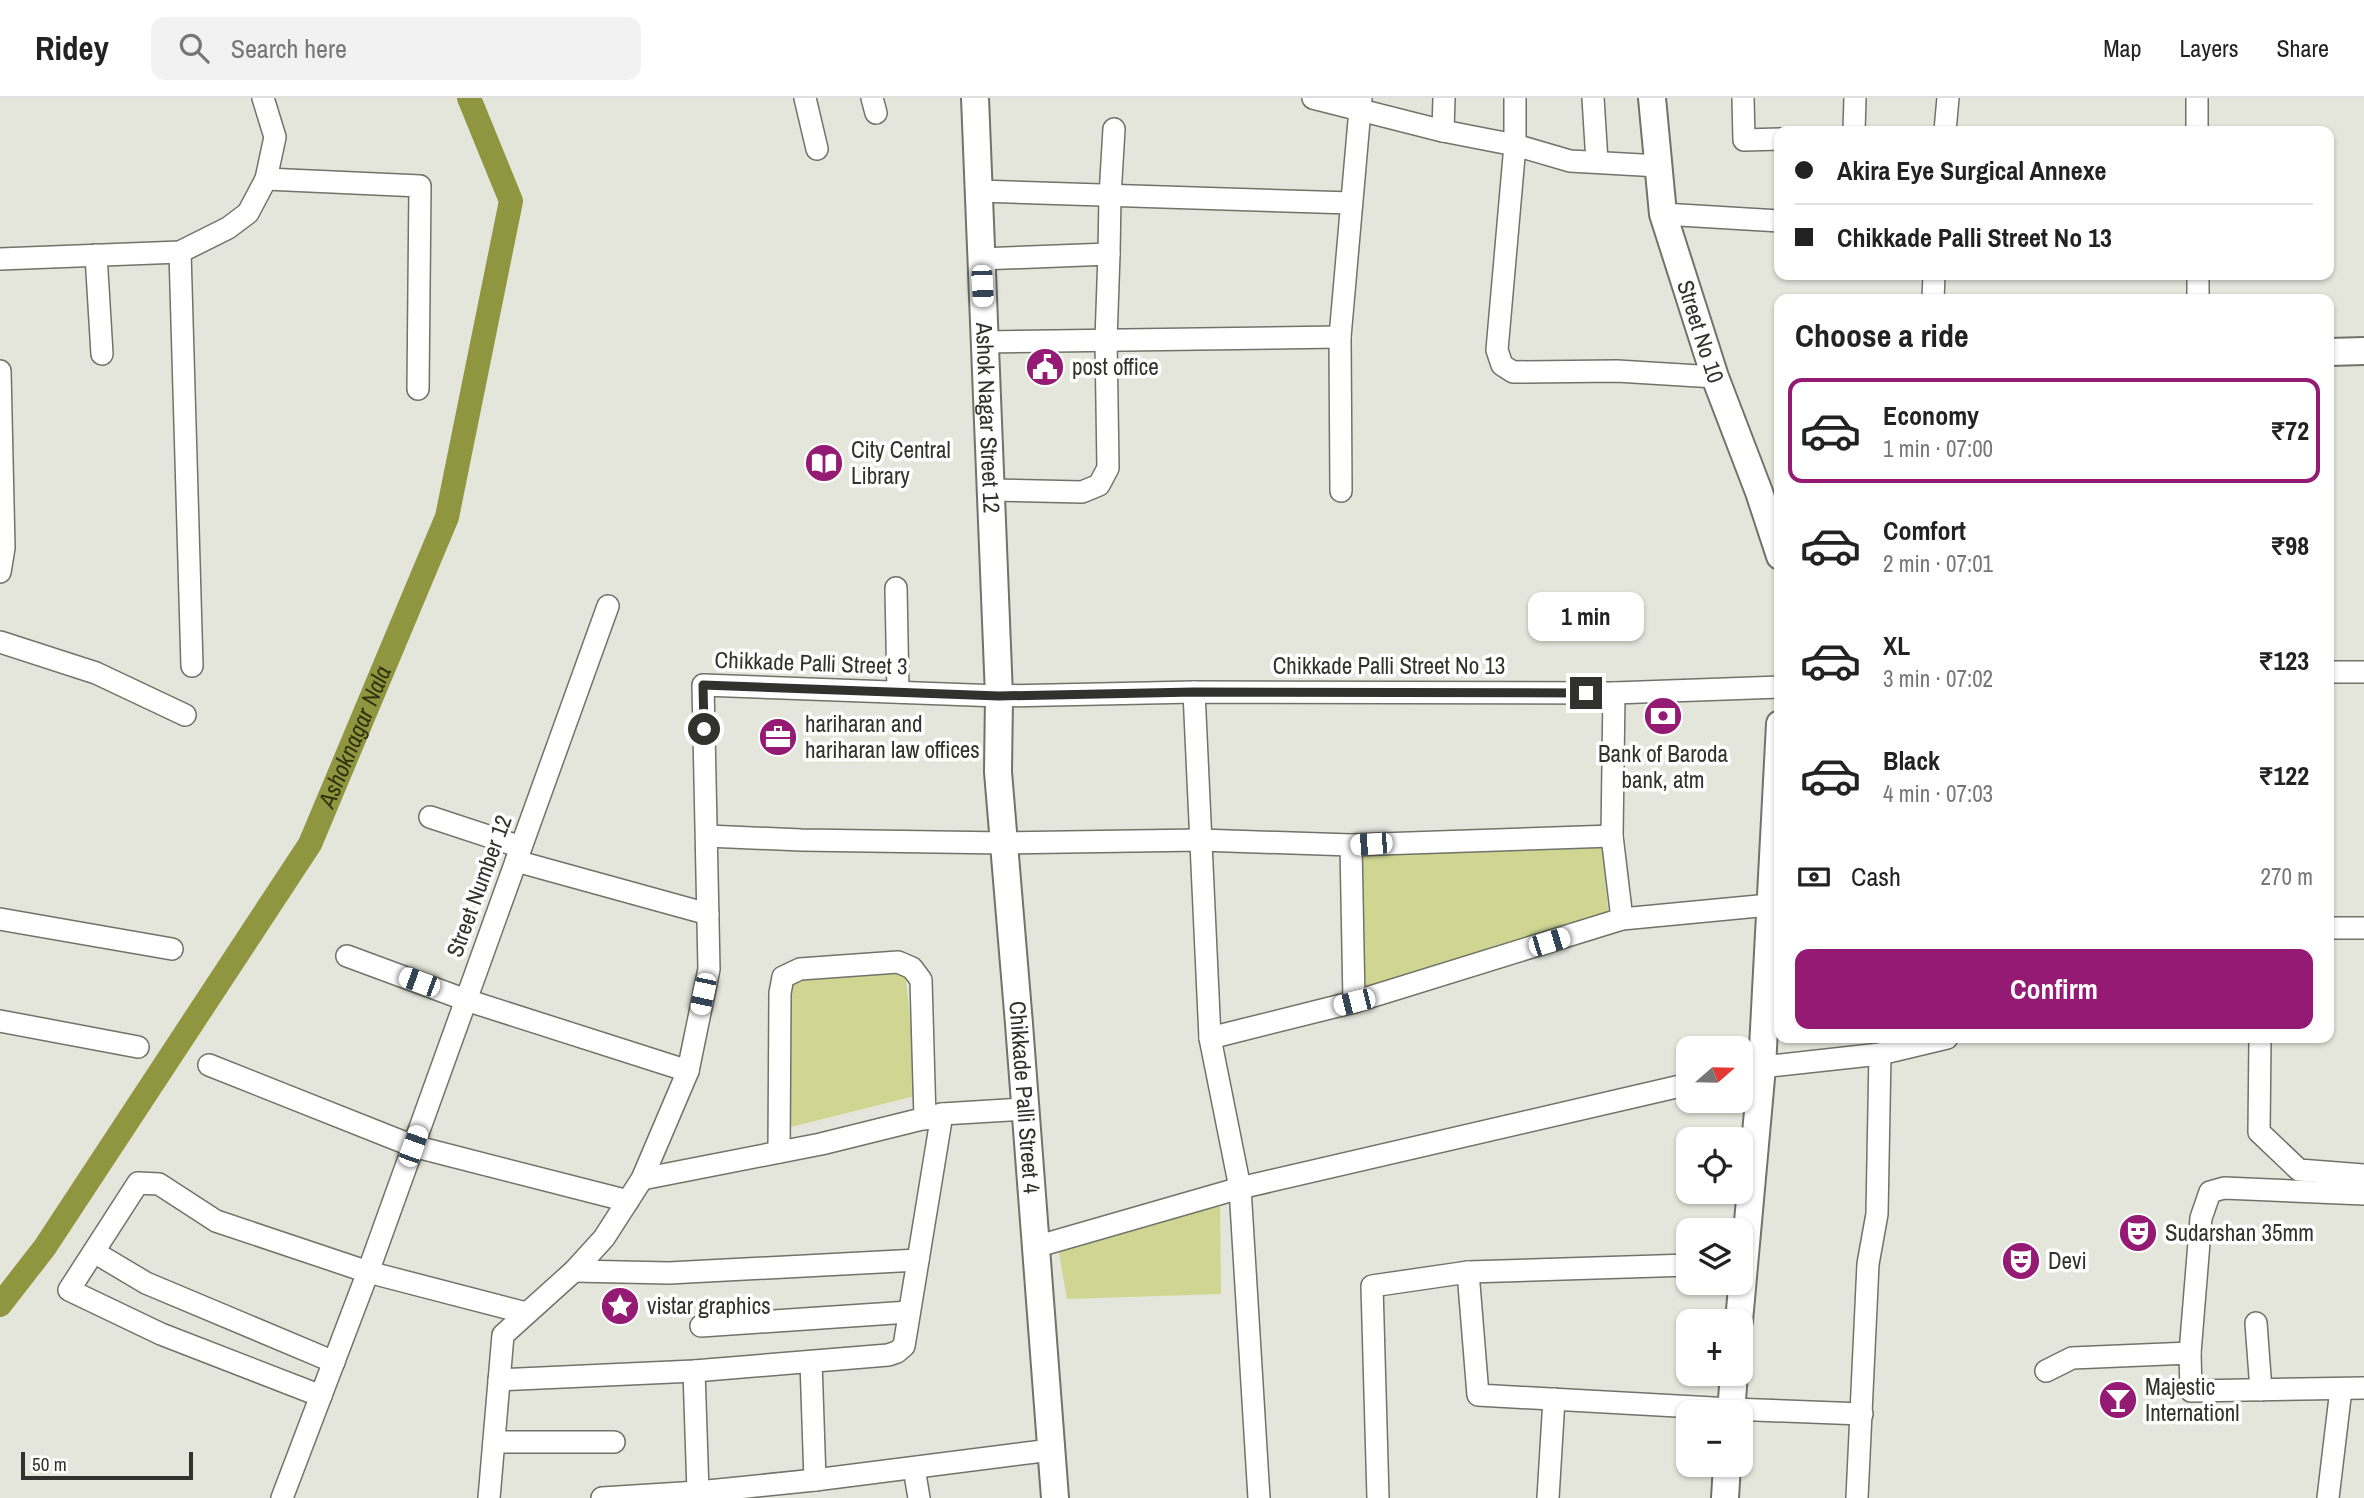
<!DOCTYPE html>
<meta charset="utf-8">
<style>
:root{--surface:#fff;--page:#f2f2f2;--text:#222;--muted:#767676;--line:#e0e0e0;--accent:#951a74}
body{margin:0;font-family:"Archivo Narrow",sans-serif;background:var(--page);color:var(--text);height:100vh;display:flex;flex-direction:column;font-size:26px;white-space:nowrap}
*{box-sizing:border-box;margin:0}
p{font-size:23px;color:var(--muted)}
.icon{flex:none;width:38px;height:38px;fill:none;stroke:currentColor;stroke-width:2;stroke-linecap:round;stroke-linejoin:round}
.map{position:relative;flex:1;overflow:hidden}
.sheet{position:absolute;left:1774px;top:196px;width:560px;height:749px;display:flex;flex-direction:column;background:var(--surface);border-radius:14px;box-shadow:0 2px 5px #0004}
.sheet>*{flex:none}
.guide{position:absolute;left:1774px;top:28px;width:560px;height:154px;border-radius:14px;box-shadow:0 2px 5px #0004;display:grid;align-content:center;height:154px;padding:0 21px;background:var(--surface)}
.needle{width:46px;rotate:70deg}
.buttons{position:absolute;left:1676px;top:938px;display:grid;gap:14px}
.buttons a{display:grid;place-items:center;width:77px;height:77px;border-radius:14px;background:var(--surface);box-shadow:0 2px 5px #0004;font-size:35px}
.scale{position:absolute;left:21px;bottom:18px;width:172px;box-sizing:border-box;padding-left:7px;border:4px solid #31322e;border-top:0;font-size:19px;line-height:24px;white-space:nowrap;color:#31322e;-webkit-text-stroke:5px #fff;paint-order:stroke}
.end{position:absolute;width:32px;height:32px;margin:-16px;border:9px solid #31322e;background:#fff;box-shadow:0 0 0 4px #fff}
.from{border-radius:50%}
.bubble{position:absolute;height:49px;border-radius:14px;background:var(--surface);box-shadow:0 2px 5px #0004;font-size:23px;font-weight:700;line-height:49px;text-align:center}
.car{position:absolute;width:21px;height:42px;margin:-21px -10px;border-radius:9px;box-shadow:0 0 5px 2px #0007;background:linear-gradient(#fff 24%,#345 0 40%,#fff 0 76%,#345 0 86%,#fff 0)}
.guide b{display:flex;align-items:center;gap:24px;height:66px;font-size:26px}
.guide b+b{border-top:2px solid var(--line)}
.guide i{width:18px;height:18px;background:var(--text)}
ul{padding:0;list-style:none}
li{display:flex;align-items:center;gap:21px;height:105px;margin:0 14px 10px;padding:0 7px;border:4px solid transparent;border-radius:14px}
li div{flex:1}
li b{display:block;font-size:26px}
li em{font-style:normal;font-weight:700}
li.current{border-color:var(--accent)}
li>.icon{width:63px;height:63px;stroke-width:1.5}
h2{padding:0 21px;font-size:32px;line-height:84px}
.pay{display:flex;align-items:center;gap:18px;height:77px;padding:0 21px;font-size:26px}
.pay p{margin-inline-start:auto}
.primary-button{display:flex;gap:14px;margin-top:auto;padding:14px 21px}
.primary-button a{flex:1;height:80px;border-radius:14px;background:var(--accent);color:#fff;font-size:28px;font-weight:700;line-height:80px;text-align:center}
header{display:flex;align-items:center;gap:42px;box-sizing:border-box;height:98px;padding:0 35px;background:var(--surface);border-bottom:2px solid var(--line)}
header strong{font-size:33px}
nav{display:flex;gap:38px;margin-inline-start:auto;font-size:24px}
.search{width:490px;height:63px;background:var(--page);display:flex;align-items:center;gap:18px;box-sizing:border-box;padding:0 24px;border-radius:14px;color:var(--muted);font-size:26px}
.map>svg:first-child{display:block}
.green{fill:#d0d692}
.lines{fill:none;stroke-linecap:round;stroke-linejoin:round}
.canal{stroke:#90963f;stroke-width:24}
.minor-casing{stroke:#717268;stroke-width:24}
.tertiary-casing{stroke:#717268;stroke-width:30}
.minor{stroke:#fff;stroke-width:21}
.tertiary{stroke:#fff;stroke-width:26}
.route{stroke:#31322e;stroke-width:9}
.labels{text-anchor:middle;stroke-width:7;stroke-linejoin:round;paint-order:stroke}
.street-label{font-size:23px;fill:#31322e;stroke:#fff}
.poi-label{font-size:23px;fill:#31322e;stroke:#fff;text-anchor:start}
.water-label{font-size:24px;font-style:italic;fill:#30320d;stroke:#fff}
</style>
<header>
<strong>Ridey</strong>
<div class="search"><svg class="icon" aria-label="search" viewBox="0 0 24 24"><circle cx="10" cy="10" r="6"/><path d="M15 15l6 6"/></svg>Search here</div>
<nav><a>Map</a><a>Layers</a><a>Share</a></nav>
</header>
<div class="map">
<svg width="2364" height="1400" viewBox="0 0 2364 1400">
<rect width="100%" height="100%" fill="#e4e6db"/>
<g class="green">
<polygon points="1602,750 1609,822 1366,895 1360,754"/>
<polygon points="793,868 905,874 919,997 783,1031"/>
<polygon points="1220,1108 1221,1196 1067,1201 1058,1149"/>
</g>
<g class="lines">
<path class="canal" id="s1" d="M 0,1207 L 45,1149 L 310,746 L 447,419 L 511,103 L 469,0"/>
<g class="minor-casing">
<g id="minor">
<polyline points="805,0 817,51"/>
<polyline points="872,0 876,15"/>
<polyline points="1313,0 1443,33 1515,47 1570,63 1659,68"/>
<polyline points="1515,0 1515,47 1497,252 1502,267 1513,274 1617,273 1715,279"/>
<polyline points="1593,0 1597,64"/>
<polyline points="1743,0 1744,42 1780,41"/>
<polyline points="2197,0 2197,33"/>
<polyline points="1443,33 1444,0"/>
<polyline points="1854,33 1855,0"/>
<polyline points="1945,33 1948,0"/>
<polyline points="266,81 420,88 418,291"/>
<polyline points="978,93 1351,105"/>
<polyline points="1663,116 1780,123"/>
<polyline points="180,154 192,568"/>
<polyline points="1109,156 1110,98 1114,31"/>
<polyline points="96,157 102,256"/>
<polyline points="0,161 180,154 228,130 248,115 266,81 275,39 263,0"/>
<polyline points="981,161 1109,156 1106,242 1108,370 1099,387 1082,394 991,392"/>
<polyline points="2198,177 2198,201"/>
<polyline points="1933,201 1934,177"/>
<polyline points="985,244 1340,239"/>
<polyline points="0,273 4,450 0,474"/>
<polyline points="1341,393 1340,239 1361,0"/>
<polyline points="896,490 898,594"/>
<polyline points="0,544 96,575 185,617"/>
<polyline points="2329,574 2364,574"/>
<polyline points="1194,594 1210,940 1240,1090 1259,1400"/>
<polyline points="1614,595 1612,738 1622,821"/>
<polyline points="430,719 521,749"/>
<polyline points="707,738 801,742 1005,745 1200,742 1351,747 1612,738"/>
<polyline points="1351,747 1354,904"/>
<polyline points="516,763 708,816"/>
<polyline points="0,821 172,851"/>
<polyline points="2329,830 2364,830"/>
<polyline points="347,858 466,902 688,973"/>
<polyline points="0,923 138,949"/>
<polyline points="1210,940 1354,904 1622,821 1769,807"/>
<polyline points="2260,940 2259,1034 2299,1072 2364,1077"/>
<polyline points="209,967 413,1048 628,1103"/>
<polyline points="1741,974 1762,969 1880,956 1947,940"/>
<polyline points="779,1054 780,895 783,879 800,871 898,864 912,870 921,882 925,1021"/>
<polyline points="642,1081 821,1046 942,1016 1024,1011"/>
<polyline points="1035,1149 1240,1090 1689,986"/>
<polyline points="94,1154 146,1185 334,1264"/>
<polyline points="574,1173 669,1175 918,1162"/>
<polyline points="1468,1174 1478,1297 1731,1311 1862,1316"/>
<polyline points="2256,1225 2261,1292"/>
<polyline points="701,1228 909,1214"/>
<polyline points="2190,1255 2201,1120 2210,1094 2224,1090 2364,1096"/>
<polyline points="811,1264 815,1382"/>
<polyline points="694,1273 698,1394 815,1382 1051,1352"/>
<polyline points="2046,1273 2072,1260 2190,1255 2191,1293 2364,1290"/>
<polyline points="499,1282 694,1273 888,1257 897,1254 904,1248 942,1016"/>
<polyline points="321,1298 161,1236 69,1192 138,1085 159,1086 216,1123 368,1174 526,1215"/>
<polyline points="494,1344 614,1344"/>
<polyline points="914,1370 919,1400"/>
<polyline points="282,1400 368,1174 608,508"/>
<polyline points="489,1400 503,1237 574,1173 604,1140 642,1081 688,973 709,871 703,587 999,598 1194,594 1614,595 1780,589"/>
<polyline points="602,1400 698,1394"/>
<polyline points="1378,1400 1372,1188 1468,1174 1689,1167"/>
<polyline points="1548,1400 1554,1301"/>
<polyline points="1857,1400 1868,1166 1877,1116 1880,956"/>
<polyline points="2328,1400 2341,1291"/>
</g>
</g>
<g class="tertiary-casing">
<g id="tertiary">
<path id="s2" d="M 975,0 L 999,598 L 998,674 L 1019,926 L 1055,1400"/>
<path id="s3" d="M 1652,0 L 1663,116 L 1715,279 L 1759,394 L 1780,458"/>
<polyline points="2329,254 2364,253"/>
<polyline points="1739,1223 1762,969 1780,626"/>
<polyline points="1731,1314 1734,1276"/>
<polyline points="1725,1400 1727,1367"/>
</g>
</g>
<use href="#minor" class="minor"/>
<use href="#tertiary" class="tertiary"/>
</g>
<g class="lines">
<polyline class="route" points="704,631 703,587 999,598 1194,594 1586,595"/>
</g>
<defs>
<g id="civic-disc" transform="scale(2.0125)"><circle r="9.5" fill="#951a74" stroke="#fff"/><path d="M-.6-6.5H3V-4.5H.6V-3L4-1V1h2V6H-6V1h2V-1L-.6-3ZM-1.2 2.5V6h2.4V2.5Z" fill="#fff"/></g>
<g id="library-disc" transform="scale(2.0125)"><circle r="9.5" fill="#951a74" stroke="#fff"/><path d="M-6-4Q-3-5.5-.7-3.5V5Q-3 3-6 4ZM6-4Q3-5.5 .7-3.5V5Q3 3 6 4Z" fill="#fff"/></g>
<g id="bank-disc" transform="scale(2.0125)"><circle r="9.5" fill="#951a74" stroke="#fff"/><path d="M-6-4H6V4H-6ZM0-2.3a2.3 2.3 0 1 0 0 4.6a2.3 2.3 0 1 0 0-4.6Z" fill="#fff"/></g>
<g id="office-disc" transform="scale(2.0125)"><circle r="9.5" fill="#951a74" stroke="#fff"/><path d="M-6-3h4V-5.5h4V-3h4V5H-6ZM-1-4.5V-3h2v-1.5ZM-6 0V1H6V0Z" fill="#fff"/></g>
<g id="theatre-disc" transform="scale(2.0125)"><circle r="9.5" fill="#951a74" stroke="#fff"/><path d="M-5-5.5Q0-4 5-5.5V0Q5 5 0 6Q-5 5-5 0ZM-3.3-2.5H-1v1.5H-3.3ZM1-2.5H3.3v1.5H1ZM-2.8 1Q0 5.5 2.8 1Z" fill="#fff"/></g>
<g id="sight-disc" transform="scale(2.0125)"><circle r="9.5" fill="#951a74" stroke="#fff"/><path d="M0-6L1.8-2.2L6-1.7L2.9 1.2L3.7 5.4L0 3.3L-3.7 5.4L-2.9 1.2L-6-1.7L-1.8-2.2Z" fill="#fff"/></g>
<g id="bar-disc" transform="scale(2.0125)"><circle r="9.5" fill="#951a74" stroke="#fff"/><path d="M-6-5H6L.8 .8V4.5H3.5V6h-7V4.5H-.8V.8Z" fill="#fff"/></g>
</defs>
<g fill-rule="evenodd">
<use href="#civic-disc" x="1045" y="269"/>
<use href="#library-disc" x="824" y="365"/>
<use href="#bank-disc" x="1663" y="618"/>
<use href="#office-disc" x="778" y="639"/>
<use href="#theatre-disc" x="2138" y="1135"/>
<use href="#theatre-disc" x="2021" y="1163"/>
<use href="#sight-disc" x="620" y="1208"/>
<use href="#bar-disc" x="2118" y="1302"/>
</g>
<g class="labels">
<g class="street-label">
<text dy="8" stroke="none"><textPath href="#s3" startOffset="240">Street No 10</textPath></text>
<text dy="8" stroke="none"><textPath href="#s2" startOffset="320">Ashok Nagar Street 12</textPath></text>
<text transform="translate(811 565) rotate(2)" y="8">Chikkade Palli Street 3</text>
<text x="1389" y="576">Chikkade Palli Street No 13</text>
<text transform="translate(479 788) rotate(-70)" y="8">Street Number 12</text>
<text dy="8" stroke="none"><textPath href="#s2" startOffset="1001">Chikkade Palli Street 4</textPath></text>
</g>
<g class="poi-label">
<text x="1072" y="277">post office</text>
<text x="851" y="360">City Central<tspan x="851" dy="26">Library</tspan></text>
<text x="805" y="634">hariharan and<tspan x="805" dy="26">hariharan law offices</tspan></text>
<text x="1663" y="664" text-anchor="middle">Bank of Baroda<tspan x="1663" dy="26">bank, atm</tspan></text>
<text x="2165" y="1143">Sudarshan 35mm</text>
<text x="2048" y="1171">Devi</text>
<text x="647" y="1216">vistar graphics</text>
<text x="2145" y="1297">Majestic<tspan x="2145" dy="26">Internationl</tspan></text>
</g>
<g class="water-label">
<text dy="8" stroke="none"><textPath href="#s1" startOffset="672">Ashoknagar Nala</textPath></text>
</g>
</g>
</svg>
<div class="buttons">
<a><svg class="needle" viewBox="-14 -14 28 28"><path d="M0-13l5 13h-10z" fill="#e53935"/><path d="M0 13l5-13h-10z" fill="#767676"/></svg></a>
<a><svg class="icon" aria-label="locate" viewBox="0 0 24 24"><circle cx="12" cy="12" r="6"/><path d="M12 2v4M12 18v4M2 12h4M18 12h4"/></svg></a>
<a><svg class="icon" aria-label="layers" viewBox="0 0 24 24"><path d="M12 4l9 5-9 5-9-5zM3 14l9 5 9-5"/></svg></a>
<a>+</a>
<a>−</a>
</div>
<div class="scale">50 m</div>
<i class="end from" style="left:704px;top:631px"></i>
<i class="end" style="left:1586px;top:595px"></i>
<div class="bubble" style="left:1528px;top:494px;width:116px">1 min</div>
<i class="car" style="left:982px;top:188px;rotate:177deg"></i>
<i class="car" style="left:1371px;top:746px;rotate:266deg"></i>
<i class="car" style="left:1549px;top:844px;rotate:73deg"></i>
<i class="car" style="left:419px;top:884px;rotate:290deg"></i>
<i class="car" style="left:703px;top:896px;rotate:192deg"></i>
<i class="car" style="left:1354px;top:904px;rotate:256deg"></i>
<i class="car" style="left:413px;top:1048px;rotate:20deg"></i>
<div class="guide">
<b><i class="from"></i>Akira Eye Surgical Annexe</b>
<b><i></i>Chikkade Palli Street No 13</b>
</div>
<section class="sheet">
<h2>Choose a ride</h2>
<ul>
<li class="current"><svg class="icon" aria-label="car" viewBox="0 0 24 24"><path d="M5 17H2v-5l4-1 3-4h7l3 4 3 1v5h-3M9 17h6M6 11h13"/><circle cx="7" cy="17" r="2"/><circle cx="17" cy="17" r="2"/></svg><div><b>Economy</b><p>1 min · 07:00</p></div><em>₹72</em></li>
<li><svg class="icon" aria-label="car" viewBox="0 0 24 24"><path d="M5 17H2v-5l4-1 3-4h7l3 4 3 1v5h-3M9 17h6M6 11h13"/><circle cx="7" cy="17" r="2"/><circle cx="17" cy="17" r="2"/></svg><div><b>Comfort</b><p>2 min · 07:01</p></div><em>₹98</em></li>
<li><svg class="icon" aria-label="car" viewBox="0 0 24 24"><path d="M5 17H2v-5l4-1 3-4h7l3 4 3 1v5h-3M9 17h6M6 11h13"/><circle cx="7" cy="17" r="2"/><circle cx="17" cy="17" r="2"/></svg><div><b>XL</b><p>3 min · 07:02</p></div><em>₹123</em></li>
<li><svg class="icon" aria-label="car" viewBox="0 0 24 24"><path d="M5 17H2v-5l4-1 3-4h7l3 4 3 1v5h-3M9 17h6M6 11h13"/><circle cx="7" cy="17" r="2"/><circle cx="17" cy="17" r="2"/></svg><div><b>Black</b><p>4 min · 07:03</p></div><em>₹122</em></li>
</ul>
<div class="pay"><svg class="icon" aria-label="cash" viewBox="0 0 24 24"><path d="M3 7h18v10H3z"/><circle cx="12" cy="12" r="2"/></svg>Cash<p>270 m</p></div>
<div class="primary-button"><a>Confirm</a></div>
</section>
</div>
